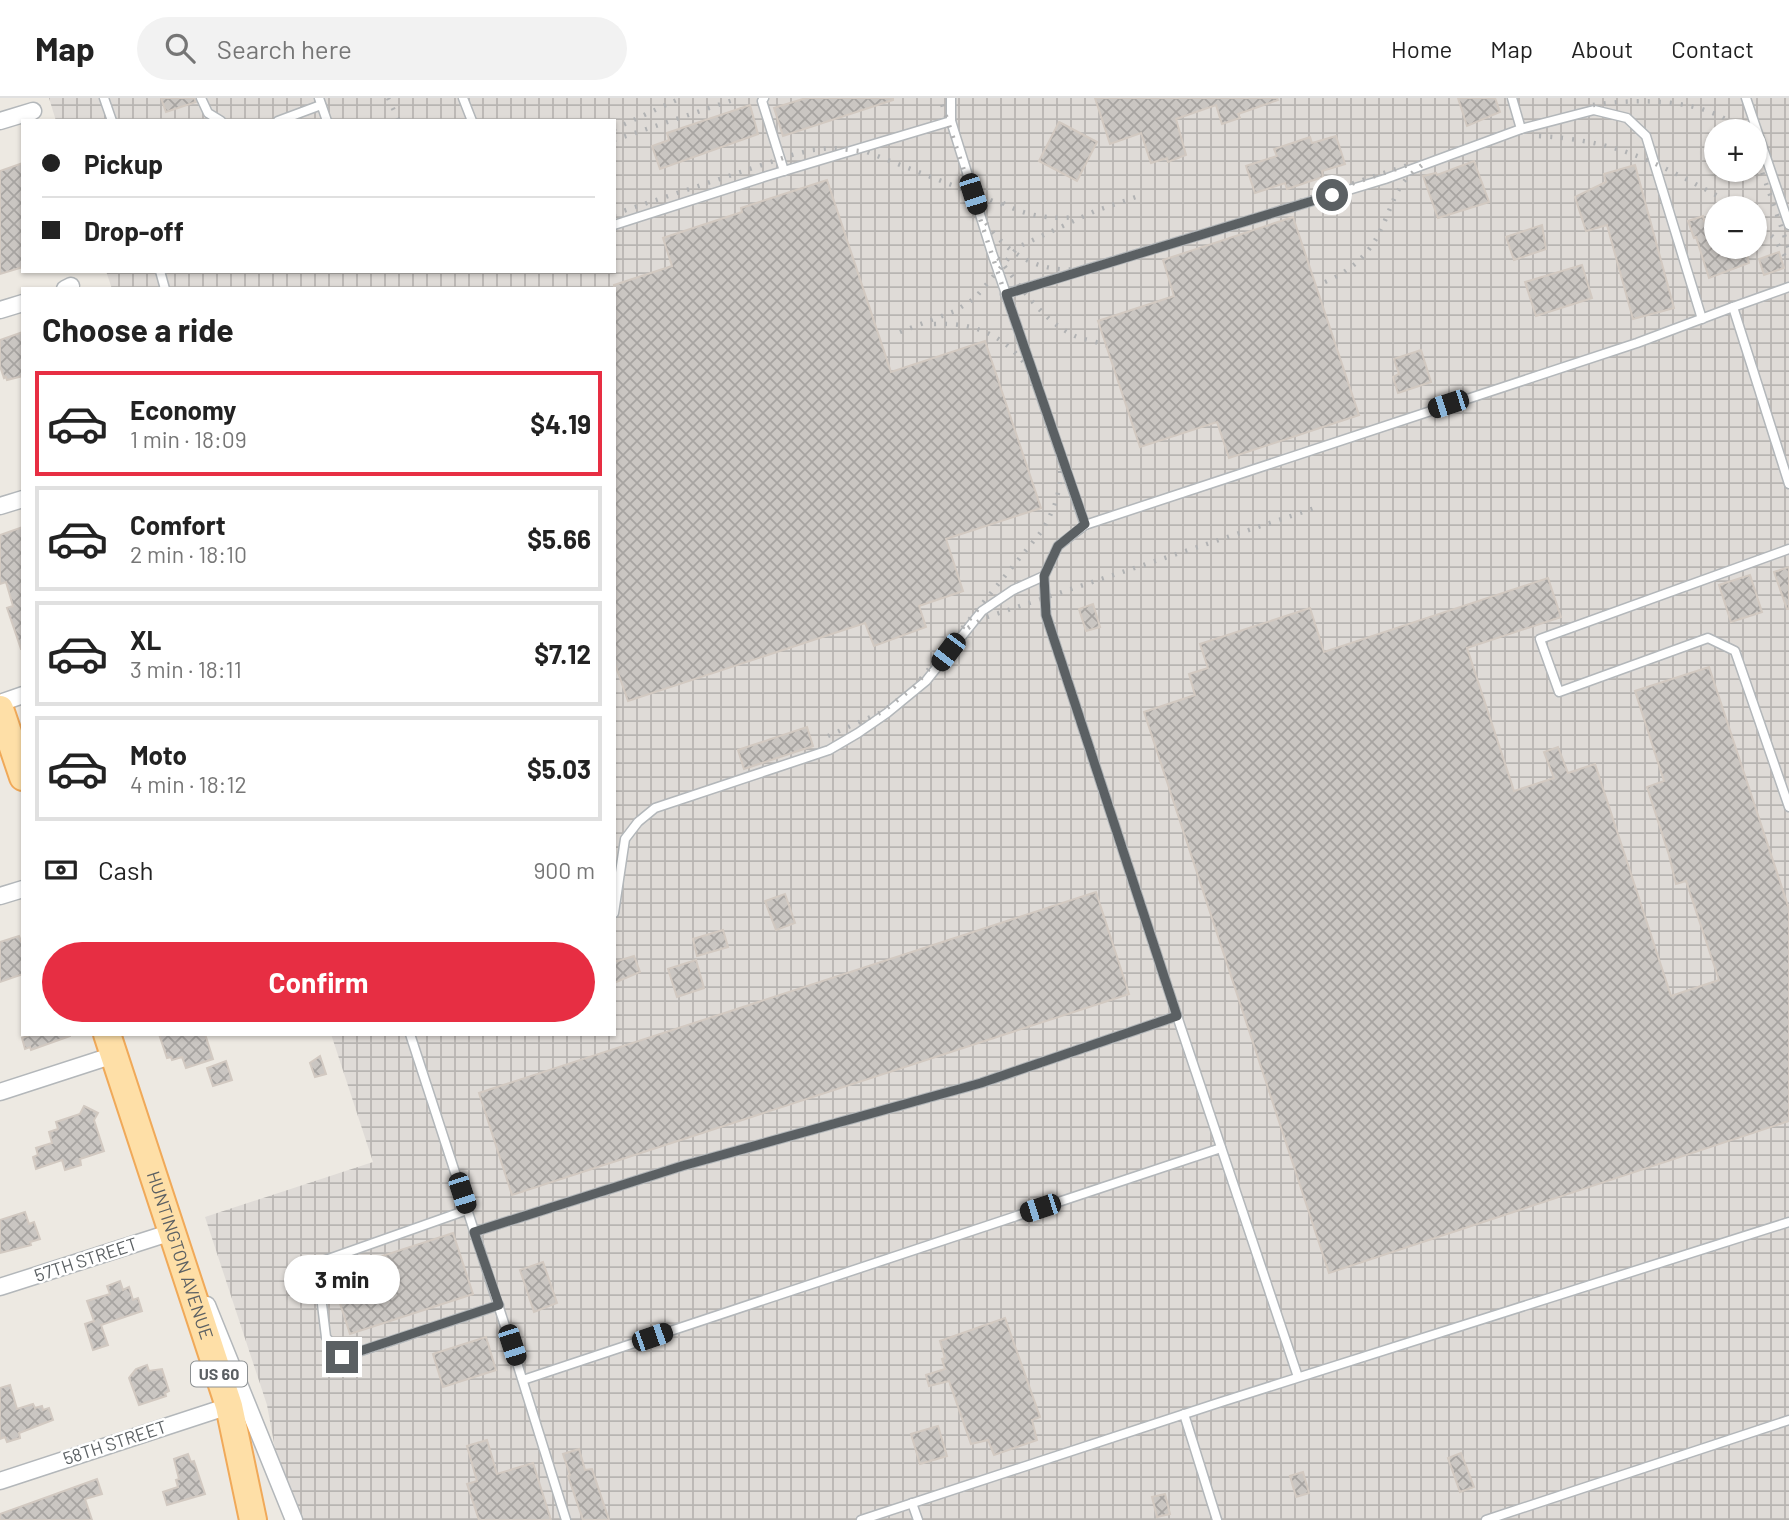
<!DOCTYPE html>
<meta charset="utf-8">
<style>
:root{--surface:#fff;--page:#f2f2f2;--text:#222;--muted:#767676;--line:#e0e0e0;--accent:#e72e43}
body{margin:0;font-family:Barlow,sans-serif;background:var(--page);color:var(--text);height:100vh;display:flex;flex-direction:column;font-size:26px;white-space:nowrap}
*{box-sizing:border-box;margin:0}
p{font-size:23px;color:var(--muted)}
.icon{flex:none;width:38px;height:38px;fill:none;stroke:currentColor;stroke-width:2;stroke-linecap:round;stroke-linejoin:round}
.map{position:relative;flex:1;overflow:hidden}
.details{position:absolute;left:21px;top:189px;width:595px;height:749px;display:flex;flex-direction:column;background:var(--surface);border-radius:0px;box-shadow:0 2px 5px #0004}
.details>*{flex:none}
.guide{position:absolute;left:21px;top:21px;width:595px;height:154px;border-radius:0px;box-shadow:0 2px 5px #0004;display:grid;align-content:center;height:154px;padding:0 21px;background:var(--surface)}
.controls{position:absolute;left:1704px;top:21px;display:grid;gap:14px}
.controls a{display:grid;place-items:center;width:63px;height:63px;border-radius:50%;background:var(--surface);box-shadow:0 2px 5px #0004;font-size:35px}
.end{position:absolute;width:32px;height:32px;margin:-16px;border:9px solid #5b6063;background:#fff;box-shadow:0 0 0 4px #fff}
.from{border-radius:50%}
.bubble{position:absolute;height:49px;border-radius:24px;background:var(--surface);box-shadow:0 2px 5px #0004;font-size:23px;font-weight:700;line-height:49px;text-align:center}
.car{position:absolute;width:21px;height:42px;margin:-21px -10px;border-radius:9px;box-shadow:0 0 5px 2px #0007;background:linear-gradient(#222 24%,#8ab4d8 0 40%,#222 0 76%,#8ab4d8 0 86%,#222 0)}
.guide b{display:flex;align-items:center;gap:24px;height:66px;font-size:26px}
.guide b+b{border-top:2px solid var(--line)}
.guide i{width:18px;height:18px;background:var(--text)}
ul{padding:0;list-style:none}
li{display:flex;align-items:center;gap:21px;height:105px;margin:0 14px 10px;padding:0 7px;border:4px solid var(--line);border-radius:0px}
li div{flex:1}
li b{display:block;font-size:26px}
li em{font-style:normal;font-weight:700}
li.on{border-color:var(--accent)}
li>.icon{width:63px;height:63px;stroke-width:1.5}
h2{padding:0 21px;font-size:32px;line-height:84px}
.pay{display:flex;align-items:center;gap:18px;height:77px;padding:0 21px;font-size:26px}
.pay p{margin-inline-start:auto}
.cta{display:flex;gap:14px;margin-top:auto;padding:14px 21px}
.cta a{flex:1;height:80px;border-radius:42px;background:var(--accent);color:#fff;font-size:28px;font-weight:700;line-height:80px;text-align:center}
header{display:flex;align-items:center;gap:42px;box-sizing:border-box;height:98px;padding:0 35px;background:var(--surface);border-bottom:2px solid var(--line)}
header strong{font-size:33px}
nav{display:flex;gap:38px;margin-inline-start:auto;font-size:24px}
.search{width:490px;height:63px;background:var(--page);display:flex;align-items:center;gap:18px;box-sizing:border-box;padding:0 24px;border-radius:38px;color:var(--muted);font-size:26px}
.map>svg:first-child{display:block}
.industrial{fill:url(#industrial-grid);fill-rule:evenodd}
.building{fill:url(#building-cross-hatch);stroke:#d2c9c1;stroke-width:2}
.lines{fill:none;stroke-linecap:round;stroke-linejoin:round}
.service-casing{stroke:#b3b7ba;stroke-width:11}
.minor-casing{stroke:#b3b7ba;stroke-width:19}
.primary-casing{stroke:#f0a959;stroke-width:30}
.service{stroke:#fff;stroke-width:8}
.minor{stroke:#fff;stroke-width:16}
.primary{stroke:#fedfa7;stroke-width:26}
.rail{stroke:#b1b2b3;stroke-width:4.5;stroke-dasharray:2 9;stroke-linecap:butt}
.route{stroke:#5b6063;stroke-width:9}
.labels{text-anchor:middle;stroke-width:5;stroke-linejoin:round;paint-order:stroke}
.shield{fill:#fff;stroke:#8c9092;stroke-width:2}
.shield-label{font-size:16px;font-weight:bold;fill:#5b6063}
.street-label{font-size:18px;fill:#5b6063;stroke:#fff}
</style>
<header>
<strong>Map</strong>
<div class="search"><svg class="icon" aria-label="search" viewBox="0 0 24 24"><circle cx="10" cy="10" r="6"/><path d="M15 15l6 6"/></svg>Search here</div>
<nav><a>Home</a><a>Map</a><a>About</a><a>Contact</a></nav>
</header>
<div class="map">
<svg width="1789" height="1422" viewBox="0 0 1789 1422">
<defs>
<pattern id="industrial-grid" width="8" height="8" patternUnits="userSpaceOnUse" patternTransform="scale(1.75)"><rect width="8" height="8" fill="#dfdbd7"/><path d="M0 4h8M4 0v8" fill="none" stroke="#b8b5b2"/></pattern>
<pattern id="building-cross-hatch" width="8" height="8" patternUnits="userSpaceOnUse" patternTransform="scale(1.75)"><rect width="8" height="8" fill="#cac6c2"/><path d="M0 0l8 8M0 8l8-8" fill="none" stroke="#a7a4a1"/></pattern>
</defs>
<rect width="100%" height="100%" fill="#ede9e2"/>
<path class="industrial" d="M 49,0 L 1789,0 L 1789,1422 L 288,1422 L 267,1307 L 205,1119 L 373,1064 L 331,936 L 614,936 L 614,191 L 112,191 L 106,173 L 614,173 L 614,23 L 56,23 ZM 1717,33 L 1755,33 L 1755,72 L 1717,72 ZM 1717,110 L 1755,110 L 1755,149 L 1717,149 Z"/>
<g class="building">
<polygon points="161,0 194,0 196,4 166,14"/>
<polygon points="806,0 893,0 893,2 783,38 774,10"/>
<polygon points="1095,0 1277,0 1278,2 1238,16 1240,20 1222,26 1216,7 1176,21 1186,57 1168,64 1167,60 1151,65 1141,35 1110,46"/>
<polygon points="1458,0 1495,0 1500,14 1467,28"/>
<polygon points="750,7 758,36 660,71 652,48 669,42 667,35"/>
<polygon points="1059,24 1097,44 1077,83 1039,63"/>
<polygon points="1336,38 1345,66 1322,73 1323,79 1287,91 1285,85 1255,95 1246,68 1277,58 1274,51 1310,39 1312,45"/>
<polygon points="1474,63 1489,104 1438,120 1423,78 1436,75 1437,77"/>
<polygon points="23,65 23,169 0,176 0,73"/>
<polygon points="1635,67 1674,210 1633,221 1607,127 1586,133 1575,99 1606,84 1604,76"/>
<polygon points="827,82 891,274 985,243 1041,410 946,441 963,493 919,508 926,529 874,548 865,525 628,603 614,563 614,187 672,168 663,140 742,114 741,110"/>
<polygon points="1703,118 1704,123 1717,119 1717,149 1729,149 1730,152 1745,149 1749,165 1709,180 1696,139 1694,140 1688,123"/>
<polygon points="1293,119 1359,317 1229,360 1217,324 1140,349 1098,223 1174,198 1163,162"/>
<polygon points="1542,127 1546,151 1514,162 1506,139"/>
<polygon points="1779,154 1784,170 1764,177 1759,161"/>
<polygon points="1582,167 1592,200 1536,218 1525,184"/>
<polygon points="23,234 23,278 7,282 6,279 4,280 0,268 0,242"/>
<polygon points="1421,252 1431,284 1398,295 1393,279 1399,276 1394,261"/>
<polygon points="23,429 23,551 21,551 7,510 13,508 6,484 0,486 0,437"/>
<polygon points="1789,469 1789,511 1787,511 1774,474"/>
<polygon points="1750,477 1762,514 1731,524 1719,487"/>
<polygon points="1548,480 1561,519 1467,550 1514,693 1554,680 1544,654 1558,649 1568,675 1595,666 1671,898 1719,882 1686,783 1676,786 1669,757 1647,689 1664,683 1635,593 1709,569 1789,811 1789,1023 1329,1175 1144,614 1195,597 1189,576 1208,570 1200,546 1310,510 1324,554"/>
<polygon points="1093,506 1100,529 1086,533 1079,511"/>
<polygon points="807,629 813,648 744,671 738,652"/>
<polygon points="1096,794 1129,896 512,1097 479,995"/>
<polygon points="785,796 795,825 776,832 765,803"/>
<polygon points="723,832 728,849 697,858 693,841"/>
<polygon points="19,838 23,848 23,876 0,884 0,844"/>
<polygon points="634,858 640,874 614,885 614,864"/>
<polygon points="696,862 704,890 677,899 668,871"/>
<polygon points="33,936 70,936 70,938 31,952 30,949 25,951 22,940"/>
<polygon points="159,936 205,936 213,961 186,970 182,959 172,962 171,959 167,960"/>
<polygon points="320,958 326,976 315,979 310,965"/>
<polygon points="226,963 232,982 213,988 207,970"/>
<polygon points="84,1008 98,1015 94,1022 104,1053 80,1061 81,1067 65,1072 62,1062 36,1071 33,1059 38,1057 36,1050 52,1045 49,1034 58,1031 56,1024 80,1016"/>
<polygon points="25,1114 29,1126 34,1124 40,1141 30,1144 31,1147 0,1155 0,1122"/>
<polygon points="453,1135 473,1196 350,1236 330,1175"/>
<polygon points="543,1164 557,1205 534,1214 520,1172"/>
<polygon points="120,1183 123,1192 129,1189 133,1202 138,1200 142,1213 101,1227 108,1247 93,1252 85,1226 94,1223 87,1203 110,1196 107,1188"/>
<polygon points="1005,1220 1040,1319 1032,1322 1037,1342 994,1357 988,1342 971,1346 949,1283 929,1288 926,1277 945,1271 942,1261 945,1260 940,1243"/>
<polygon points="486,1239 496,1272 443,1289 433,1256"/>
<polygon points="147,1267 149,1273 162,1271 169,1293 165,1295 166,1298 139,1307 129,1280 136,1271"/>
<polygon points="10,1287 17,1311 33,1306 35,1310 42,1308 43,1312 49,1310 53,1322 19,1335 20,1340 7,1344 5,1339 0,1341 0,1290"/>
<polygon points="938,1328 947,1358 920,1366 911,1336"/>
<polygon points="487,1342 497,1376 533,1365 551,1422 479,1422 467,1386 477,1383 467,1348"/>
<polygon points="579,1351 585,1372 592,1371 609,1422 583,1422 568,1378 570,1377 563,1356"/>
<polygon points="1461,1355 1474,1389 1460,1394 1448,1360"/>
<polygon points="188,1356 191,1364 194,1363 205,1396 167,1407 163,1394 178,1389 176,1382 179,1381 174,1361"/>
<polygon points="1303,1374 1309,1395 1296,1399 1290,1378"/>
<polygon points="97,1381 102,1396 85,1401 92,1422 0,1422 0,1416"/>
<polygon points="1165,1396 1170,1416 1157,1419 1152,1399"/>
</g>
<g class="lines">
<g class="service-casing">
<g id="service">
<polyline points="104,0 112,23"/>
<polyline points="201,0 208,15 221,23"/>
<polyline points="319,0 327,23"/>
<polyline points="463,0 472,23"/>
<polyline points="764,0 762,3 784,73"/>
<polyline points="951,0 951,23 992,155 1085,427"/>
<polyline points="1512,0 1521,31"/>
<polyline points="1746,0 1789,127"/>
<polyline points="278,23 321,7"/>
<polyline points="614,127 767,78 951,23"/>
<polyline points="160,173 165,191"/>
<polyline points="1005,196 1385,81 1521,31 1594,12 1627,20 1646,38 1702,221"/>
<polyline points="1733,209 1789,189"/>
<polyline points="1789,451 1540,541 1559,594 1708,540 1735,553 1789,709"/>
<polyline points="614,815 625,741 638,724 655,710 829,652 858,635 887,615 926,583 982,513 1013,492 1044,478"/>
<polyline points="410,936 518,1268 566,1422"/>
<polyline points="467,1112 317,1165 326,1239 343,1259 499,1207"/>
<polyline points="474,1134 682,1068 981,985 1177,918"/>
<polyline points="1298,1279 1177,918 1046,517 1044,478 1058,448 1085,427 1637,245 1733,209 1789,386"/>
<polyline points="523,1282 1221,1050"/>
<polyline points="1184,1316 1217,1422"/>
<polyline points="912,1405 918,1422"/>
<polyline points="861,1422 1218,1305 1789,1124"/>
<polyline points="1486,1422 1789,1322"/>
</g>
</g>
<g class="minor-casing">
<g id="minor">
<polyline points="0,23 33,13"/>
<polyline points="65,191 71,188"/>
<polyline points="0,212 23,205"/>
<polyline points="0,408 23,401"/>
<polyline points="0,605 23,597"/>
<polyline points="0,798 23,791"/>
<polyline points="0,994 114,957"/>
<polyline points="0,1189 172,1134 175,1139"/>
<polyline points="207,1207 294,1422"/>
<polyline points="0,1383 229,1308"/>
</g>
</g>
<g class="primary-casing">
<g id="primary">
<polyline points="0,611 23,679"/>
<path id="s1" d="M 107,936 L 229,1308 L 253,1422"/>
</g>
</g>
<use href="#service" class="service"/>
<use href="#minor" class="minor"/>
<use href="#primary" class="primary"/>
<g class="rail">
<polyline points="388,0 399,23"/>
<path d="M 1593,7 C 1637,0 1709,0 1741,33"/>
<polyline points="614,31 681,0"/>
<path d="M 1539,38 C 1602,42 1635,54 1690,83 C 1706,92 1723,100 1738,110"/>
<polyline points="614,42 739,0"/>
<polyline points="1755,54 1789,151"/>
<path d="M 1003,105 C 1022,117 1052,122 1074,119"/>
<polyline points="614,116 792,57 812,52 832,50 867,54 1011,110"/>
<polyline points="1755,123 1774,140 1789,165"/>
<path d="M 986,125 C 1019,171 1058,179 1111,166 L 1408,67"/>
<path d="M 998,160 C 1020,187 1042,223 1075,238 C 1085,242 1096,243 1106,248"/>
<path d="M 1325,184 C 1349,174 1369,157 1380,133 C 1388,118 1392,102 1401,88 C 1408,77 1418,70 1429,62"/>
<path d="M 934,226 C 972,224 1002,236 1025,266"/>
<polyline points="900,234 955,213 975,200 1018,149 1095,113 1136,99"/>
<polyline points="968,530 984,520 1321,408"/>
<path d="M 828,638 L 882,614 L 914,589 L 1041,434 C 1057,408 1065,383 1057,353 L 940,0"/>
</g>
</g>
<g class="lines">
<polyline class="route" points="342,1259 499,1207 474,1134 682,1068 981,985 1177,918 1046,517 1044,478 1058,448 1085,426 1006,196 1332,97"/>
</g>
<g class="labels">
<rect class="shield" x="191" y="1263.5" width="56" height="25" rx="5"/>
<g class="shield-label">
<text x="219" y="1282">US 60</text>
</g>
<g class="street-label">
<text dy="6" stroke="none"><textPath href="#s1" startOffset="233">HUNTINGTON AVENUE</textPath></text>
<text transform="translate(86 1162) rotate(-18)" y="6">57TH STREET</text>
<text transform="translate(115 1345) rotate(-18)" y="6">58TH STREET</text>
</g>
</g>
</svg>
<div class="controls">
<a>+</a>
<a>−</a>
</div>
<i class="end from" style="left:1332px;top:97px"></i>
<i class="end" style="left:342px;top:1259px"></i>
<div class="bubble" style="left:284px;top:1157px;width:116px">3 min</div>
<i class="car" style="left:973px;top:96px;rotate:162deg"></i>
<i class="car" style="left:1448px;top:306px;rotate:252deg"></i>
<i class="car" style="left:948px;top:554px;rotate:217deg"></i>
<i class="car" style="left:462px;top:1095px;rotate:162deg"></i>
<i class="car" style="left:1040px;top:1110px;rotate:252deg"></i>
<i class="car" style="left:652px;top:1239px;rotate:71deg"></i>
<i class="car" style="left:512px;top:1247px;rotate:162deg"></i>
<div class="guide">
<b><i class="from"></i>Pickup</b>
<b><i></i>Drop-off</b>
</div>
<section class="details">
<h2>Choose a ride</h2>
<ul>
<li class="on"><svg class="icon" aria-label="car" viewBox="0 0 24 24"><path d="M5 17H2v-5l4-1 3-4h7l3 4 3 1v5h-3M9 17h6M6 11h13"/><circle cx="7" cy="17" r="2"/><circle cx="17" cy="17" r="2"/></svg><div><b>Economy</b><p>1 min · 18:09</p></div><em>$4.19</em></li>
<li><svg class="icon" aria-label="car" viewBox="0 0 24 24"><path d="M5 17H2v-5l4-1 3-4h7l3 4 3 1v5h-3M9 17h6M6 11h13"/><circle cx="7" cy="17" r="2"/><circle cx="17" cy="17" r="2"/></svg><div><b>Comfort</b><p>2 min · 18:10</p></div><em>$5.66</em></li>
<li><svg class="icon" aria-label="car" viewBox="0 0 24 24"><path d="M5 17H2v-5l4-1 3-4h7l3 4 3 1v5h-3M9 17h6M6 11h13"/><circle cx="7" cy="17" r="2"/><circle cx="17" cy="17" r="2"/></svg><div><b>XL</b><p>3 min · 18:11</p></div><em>$7.12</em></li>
<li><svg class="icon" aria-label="car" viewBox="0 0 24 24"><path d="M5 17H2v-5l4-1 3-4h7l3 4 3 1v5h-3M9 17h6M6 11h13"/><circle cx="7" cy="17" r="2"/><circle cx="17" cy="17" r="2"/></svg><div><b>Moto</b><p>4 min · 18:12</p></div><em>$5.03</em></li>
</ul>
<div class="pay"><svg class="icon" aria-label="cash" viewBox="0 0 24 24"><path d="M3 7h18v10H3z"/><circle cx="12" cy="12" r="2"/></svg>Cash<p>900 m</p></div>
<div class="cta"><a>Confirm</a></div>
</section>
</div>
